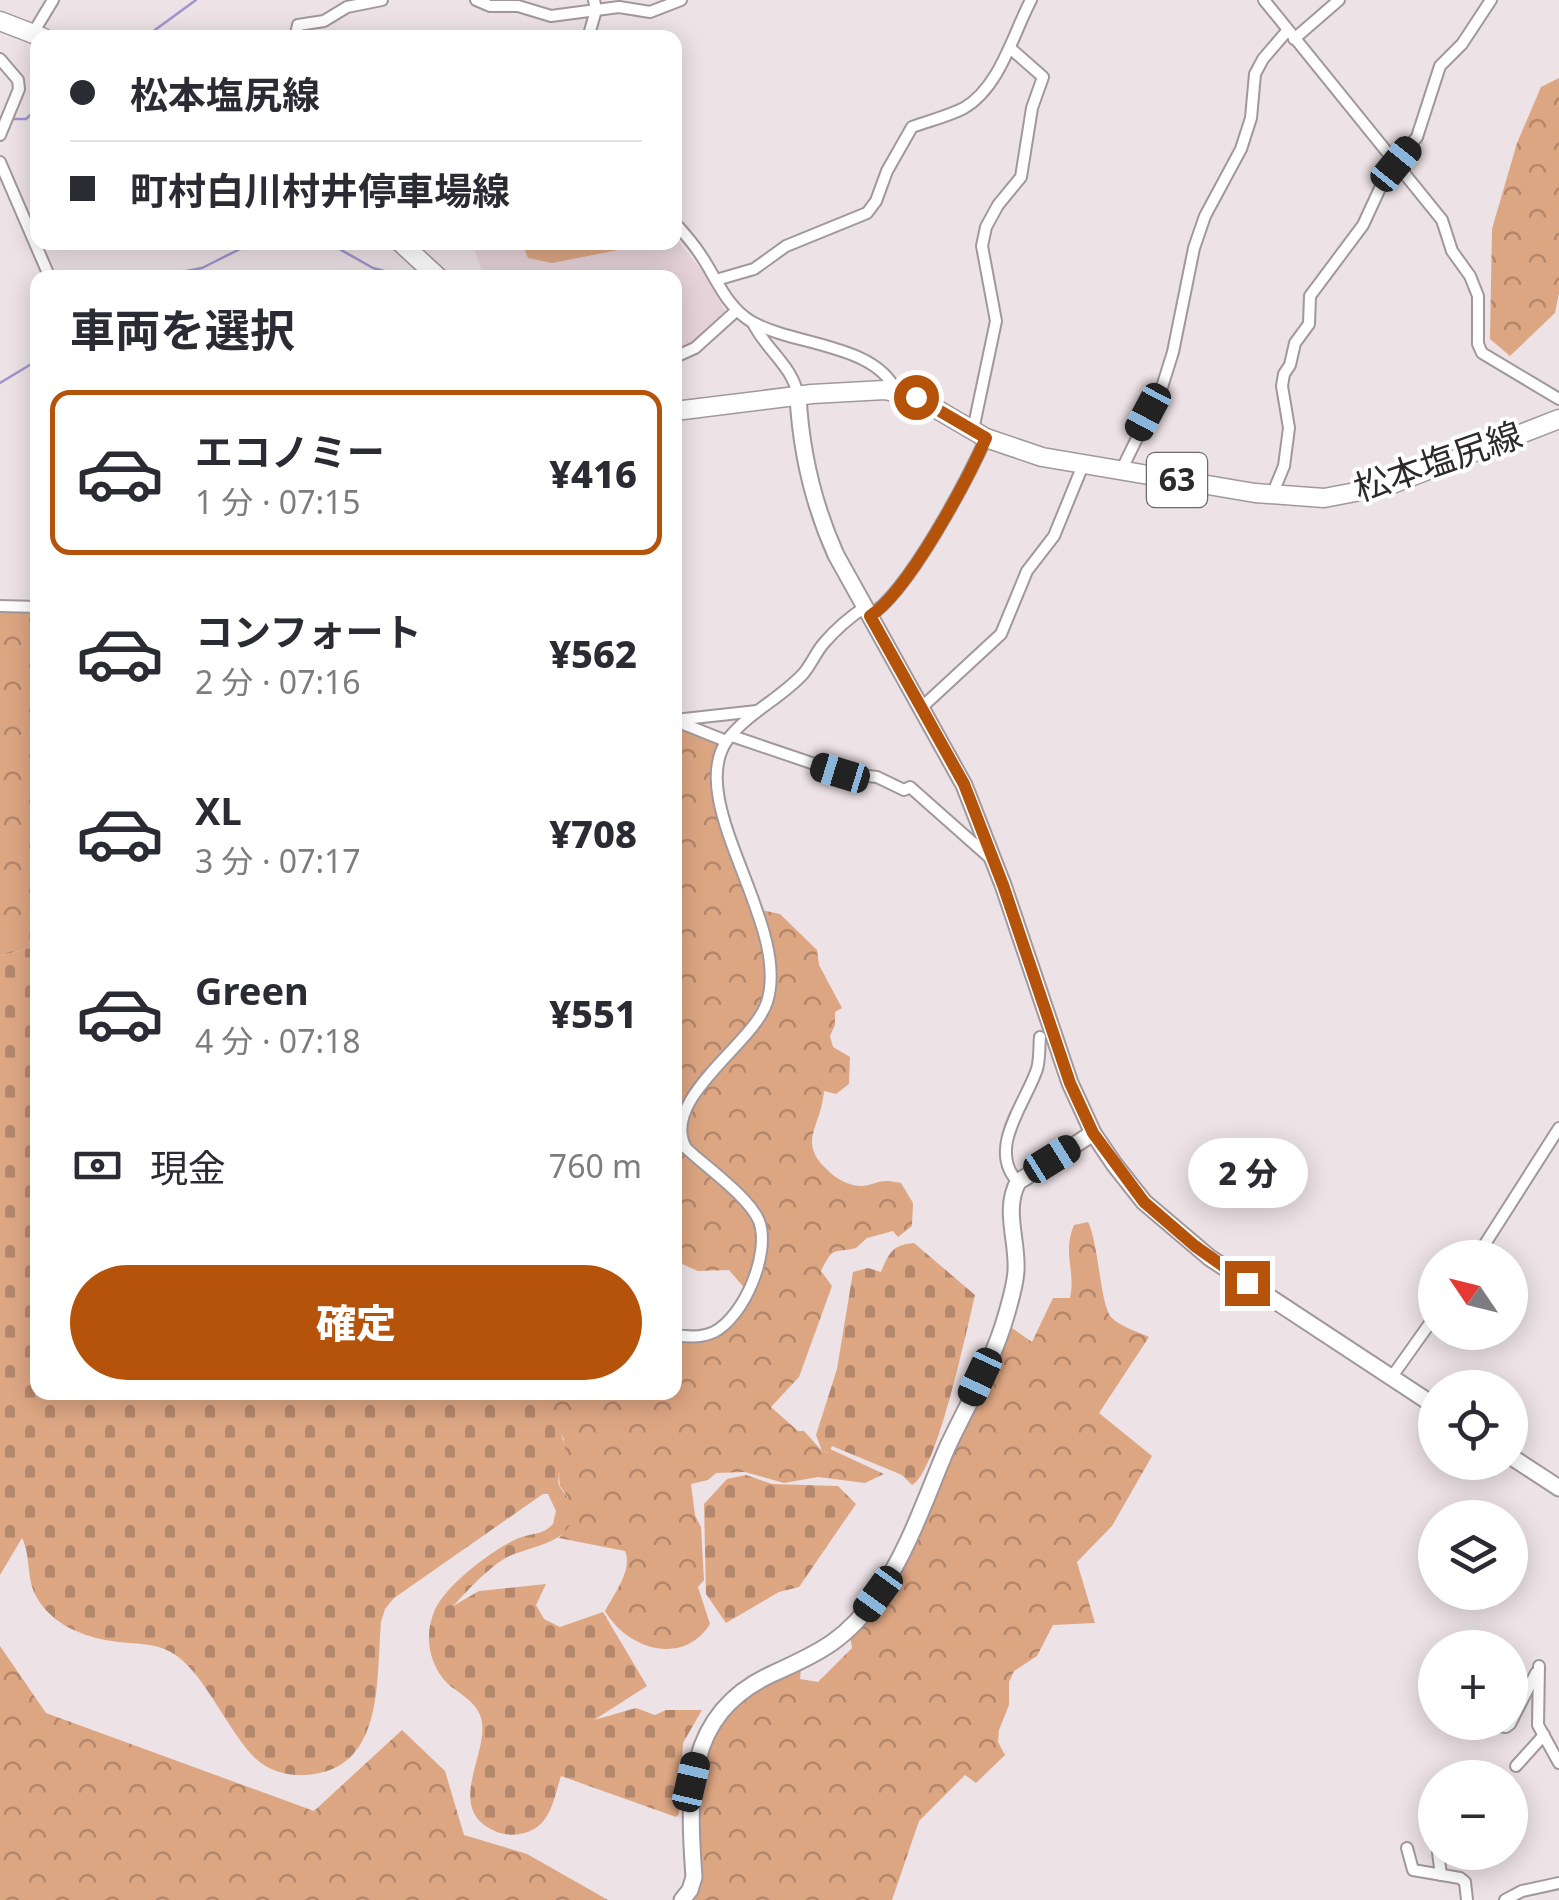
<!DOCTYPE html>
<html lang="ja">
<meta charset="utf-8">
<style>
:root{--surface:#fff;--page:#f7f7f7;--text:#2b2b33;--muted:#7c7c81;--line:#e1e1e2;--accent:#b45309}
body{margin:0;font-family:"Noto Sans","Noto Sans JP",sans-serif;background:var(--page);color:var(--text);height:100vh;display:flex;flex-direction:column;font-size:38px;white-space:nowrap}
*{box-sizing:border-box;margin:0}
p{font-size:32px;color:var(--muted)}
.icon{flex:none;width:55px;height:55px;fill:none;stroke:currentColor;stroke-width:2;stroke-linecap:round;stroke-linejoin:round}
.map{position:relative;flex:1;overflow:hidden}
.side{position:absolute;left:30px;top:270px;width:652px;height:1130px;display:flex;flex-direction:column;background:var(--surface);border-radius:20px;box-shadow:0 5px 25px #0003}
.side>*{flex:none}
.banner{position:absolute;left:30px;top:30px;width:652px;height:220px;border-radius:20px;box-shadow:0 5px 25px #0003;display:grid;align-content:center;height:220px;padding:0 40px;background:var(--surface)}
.needle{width:65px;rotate:305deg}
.buttons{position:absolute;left:1418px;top:1240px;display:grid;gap:20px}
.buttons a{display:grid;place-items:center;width:110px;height:110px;border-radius:50%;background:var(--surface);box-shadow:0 5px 25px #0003;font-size:50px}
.end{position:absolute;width:45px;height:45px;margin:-22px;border:12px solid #b45309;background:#fff;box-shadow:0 0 0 5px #fff}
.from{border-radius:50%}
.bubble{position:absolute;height:70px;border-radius:35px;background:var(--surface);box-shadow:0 5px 25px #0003;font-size:32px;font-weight:800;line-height:70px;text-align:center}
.car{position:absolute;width:30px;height:60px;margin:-30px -15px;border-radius:12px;box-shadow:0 0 8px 2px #0007;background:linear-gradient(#222 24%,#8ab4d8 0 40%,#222 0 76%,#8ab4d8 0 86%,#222 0)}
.banner b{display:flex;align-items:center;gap:35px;height:95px;font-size:38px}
.banner b+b{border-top:2px solid var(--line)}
.banner i{width:25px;height:25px;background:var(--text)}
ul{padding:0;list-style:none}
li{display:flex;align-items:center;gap:30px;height:165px;margin:0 20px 15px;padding:0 20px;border:5px solid transparent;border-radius:20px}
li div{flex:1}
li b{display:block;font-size:38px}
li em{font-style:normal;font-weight:800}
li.selected{border-color:var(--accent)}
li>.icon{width:90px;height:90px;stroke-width:1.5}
h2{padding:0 40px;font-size:45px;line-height:120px}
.pay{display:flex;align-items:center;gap:25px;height:110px;padding:0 40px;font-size:38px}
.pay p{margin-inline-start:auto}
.cta{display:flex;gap:20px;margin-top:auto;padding:20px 40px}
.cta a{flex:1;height:115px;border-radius:60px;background:var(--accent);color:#fff;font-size:40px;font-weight:800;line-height:115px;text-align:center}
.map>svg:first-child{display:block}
.built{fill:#e5d3d9}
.forest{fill:url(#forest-crowns)}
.cemetery{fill:url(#cemetery-stones)}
.pitch{fill:#dda784}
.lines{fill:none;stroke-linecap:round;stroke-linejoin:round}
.stream{stroke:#9f95cd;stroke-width:2.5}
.street-casing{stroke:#a2989b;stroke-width:14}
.secondary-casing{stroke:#a2989b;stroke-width:19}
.primary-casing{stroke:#a2989b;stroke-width:21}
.street{stroke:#fff;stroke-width:10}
.secondary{stroke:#fff;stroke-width:15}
.primary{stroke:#fff;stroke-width:18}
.route{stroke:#b45309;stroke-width:12}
.labels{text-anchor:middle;stroke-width:8;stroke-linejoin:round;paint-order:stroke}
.shield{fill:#fff;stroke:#6d6a6b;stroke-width:2.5}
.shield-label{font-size:32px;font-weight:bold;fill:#2e2a2b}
.street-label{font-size:35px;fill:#2e2a2b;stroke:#fff}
</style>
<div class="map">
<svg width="1559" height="1900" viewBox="0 0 1559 1900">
<defs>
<pattern id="forest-crowns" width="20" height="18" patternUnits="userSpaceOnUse" patternTransform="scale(2.5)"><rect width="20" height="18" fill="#dda683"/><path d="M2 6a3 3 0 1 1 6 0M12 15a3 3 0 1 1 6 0" fill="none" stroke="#b4876b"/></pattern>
<pattern id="cemetery-stones" width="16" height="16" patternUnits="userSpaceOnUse" patternTransform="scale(2.5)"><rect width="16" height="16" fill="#dda784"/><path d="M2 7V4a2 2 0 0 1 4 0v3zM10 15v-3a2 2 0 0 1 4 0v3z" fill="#b4886c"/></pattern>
</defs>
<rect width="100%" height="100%" fill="#ede2e6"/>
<polygon class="built" points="675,237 705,275 728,316 696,344 675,353 675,278 484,277 472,243 675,242"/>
<g class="forest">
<polygon points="1559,78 1559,293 1555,313 1510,356 1490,339 1492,229 1517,143 1541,87"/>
<polygon points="0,612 38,612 37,946 0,956"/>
<path d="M 675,724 L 709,736 L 718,746 C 702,805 735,854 752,908 L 780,914 L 817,950 L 819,965 L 842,1008 L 835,1012 L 835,1025 L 830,1036 L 833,1047 L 850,1057 L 849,1084 L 836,1094 L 824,1091 C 821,1130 794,1143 833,1175 C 840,1181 854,1187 863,1186 C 882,1183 877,1178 901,1183 L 913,1203 L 912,1226 L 898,1237 L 893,1231 L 867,1238 L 856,1248 C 832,1254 834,1245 821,1271 L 832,1286 L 799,1377 L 771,1407 L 798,1431 L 804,1431 L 822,1451 L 828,1453 L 830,1449 L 884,1474 L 865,1483 L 818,1477 L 784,1483 L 745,1472 L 716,1473 L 708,1480 L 691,1484 L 695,1515 L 701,1527 L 704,1580 L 698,1587 L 710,1624 C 683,1667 627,1649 605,1611 C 614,1594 633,1570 625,1551 L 559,1538 L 569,1524 L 568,1497 L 560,1486 L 559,1478 L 564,1439 L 536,1393 L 675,1392 L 675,1341 C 713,1344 731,1326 752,1297 L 729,1270 L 698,1271 L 675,1261 Z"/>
<path d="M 1088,1222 C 1099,1243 1100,1307 1112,1318 C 1120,1326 1138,1332 1149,1337 L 1099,1413 L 1152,1456 L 1112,1526 L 1077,1562 L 1095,1623 L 1053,1625 L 1037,1656 L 1014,1671 L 1009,1682 L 1009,1705 L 999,1730 L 998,1742 L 1005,1755 L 976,1783 L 965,1775 L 919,1821 L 892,1900 L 689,1900 L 696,1847 L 700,1760 L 729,1712 L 748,1695 L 801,1669 L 800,1679 L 818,1682 L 852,1648 L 850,1636 L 930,1504 L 1009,1326 L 1032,1342 L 1053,1298 L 1070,1298 C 1076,1270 1062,1254 1074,1225 Z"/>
<polygon points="0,1646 46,1713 314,1811 402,1730 445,1771 464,1835 527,1854 608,1900 0,1900"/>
</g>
<g class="cemetery">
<path d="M 37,946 L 38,1392 L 536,1393 C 547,1411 567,1433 565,1455 C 564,1465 556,1476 559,1485 C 561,1490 566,1494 568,1498 C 587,1545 528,1544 504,1559 C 486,1570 467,1591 453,1606 L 479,1591 L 546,1584 L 536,1605 L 544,1619 L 560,1627 L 603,1612 L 647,1686 L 594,1720 L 636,1708 L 655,1715 L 666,1710 L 702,1710 L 683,1743 L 679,1814 L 676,1817 L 561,1776 C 555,1794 552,1819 534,1829 C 523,1836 508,1836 497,1832 C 440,1809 494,1750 480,1715 C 474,1700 458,1693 447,1683 C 429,1664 424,1636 434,1612 C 443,1587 494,1548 519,1538 C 532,1533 543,1535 553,1524 L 556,1511 L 548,1494 L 543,1494 L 394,1598 L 385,1609 L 381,1622 C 376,1680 385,1770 306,1775 C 288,1776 269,1771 256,1759 C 228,1732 207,1678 177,1656 C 157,1641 135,1645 112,1641 C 82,1637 50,1623 36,1596 C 26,1578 31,1556 22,1538 L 0,1575 L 0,956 Z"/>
<path d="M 914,1243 L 975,1295 C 967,1328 937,1473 912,1485 L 902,1475 L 832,1446 L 829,1453 L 822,1451 L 816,1435 L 837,1369 L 853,1272 L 868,1268 L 881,1272 C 889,1253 892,1245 914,1243 Z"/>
<polygon points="746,1475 772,1484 838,1486 856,1504 799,1587 779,1592 726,1623 706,1594 704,1504 727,1479"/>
</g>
<polygon class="pitch" points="522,243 522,242 654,243 552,263 528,258"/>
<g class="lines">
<g class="stream">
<polyline points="486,0 503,1"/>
<polyline points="144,38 196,0"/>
<polyline points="13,119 26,119 38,108"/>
<polyline points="327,242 373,268 411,278"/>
<polyline points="150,278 202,268 254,242"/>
<polyline points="0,383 38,360"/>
</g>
<g class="street-casing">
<g id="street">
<polyline points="476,0 490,6 518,6 551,16 619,7 650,12 681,0"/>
<polyline points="1264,0 1442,220 1452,251 1470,276 1478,296 1478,344 1482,353 1559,399"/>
<polyline points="33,33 53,0"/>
<polyline points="295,38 298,25 324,21 347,7 382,0"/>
<polyline points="588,38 596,10 594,0"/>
<polyline points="1294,39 1339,0"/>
<polyline points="0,59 18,80 19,89 0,135"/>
<polyline points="0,162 50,278"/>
<polyline points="1396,163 1417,137 1440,66 1462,44 1491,0"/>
<path d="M 675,223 C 684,233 693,243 700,254 C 716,277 726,307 752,322 C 796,346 875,344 896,391"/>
<path d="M 716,280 L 754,269 L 786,246 L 867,213 L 876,201 L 887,171 L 912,127 C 928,121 949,116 964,108 C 1000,87 1013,34 1031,0"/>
<path d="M 753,323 C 766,350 793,366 798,396"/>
<polyline points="675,357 695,348 736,311"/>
<polyline points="973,430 996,321 982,246 986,227 998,205 1021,177 1032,108 1043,77 1010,48"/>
<polyline points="1121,471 1162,387 1173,352 1194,248 1205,216 1241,149 1251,118 1255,74 1263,59 1287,31"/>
<polyline points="1272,495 1284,466 1289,428 1282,386 1284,374 1290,365 1295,343 1309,324 1310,296 1363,225 1382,184 1399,168"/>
<polyline points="0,606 38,607"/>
<path d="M 869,616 C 908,593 967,480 986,438"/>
<polyline points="921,708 1001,634 1027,571 1054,536 1083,465"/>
<polyline points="675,720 757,711"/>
<polyline points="681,723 726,741"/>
<polyline points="732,736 841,773 877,777 904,790 910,787 989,857"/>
<path d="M 1018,1182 C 986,1149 1026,1103 1037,1069 C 1040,1059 1039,1047 1040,1037"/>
<polyline points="1476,1258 1559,1128"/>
<path d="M 675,1335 C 688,1337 701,1338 714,1332 C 744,1317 771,1253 759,1221 C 749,1197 706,1167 686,1148 C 659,1099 754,1044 767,1002 C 792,924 682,801 728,739 C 748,713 781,698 803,674 C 811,665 816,652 824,643 C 836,629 850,617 865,607"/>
<polyline points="1391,1378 1435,1316"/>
<polyline points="1539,1666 1538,1725 1559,1763"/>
<polyline points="1479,1722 1506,1727 1510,1724 1536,1673"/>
<polyline points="1516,1766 1544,1735"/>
<polyline points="1407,1848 1413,1870 1460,1878 1465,1882 1467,1900"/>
<polyline points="1438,1852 1441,1875"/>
<polyline points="1505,1900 1522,1891 1559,1883"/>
</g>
</g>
<g class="secondary-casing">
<g id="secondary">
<path d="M 798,396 C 801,452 813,504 836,555 L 964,785 L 1003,885 L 1070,1083 L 1093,1133 L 1114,1164 L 1144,1202 L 1210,1258 L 1435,1406"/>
<polyline points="1510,1456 1559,1488"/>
<path d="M 682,1900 L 690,1890 L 694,1877 C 688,1795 684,1714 772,1674 C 821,1652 848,1639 879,1593 C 909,1549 926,1497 947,1448 C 967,1405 993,1362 1006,1316 C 1010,1302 1015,1286 1016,1271 C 1018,1241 1003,1210 1018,1182 L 1093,1133"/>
</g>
</g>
<g class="primary-casing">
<g id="primary">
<polyline points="0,21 44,38"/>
<polyline points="400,242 439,278"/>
<polyline points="675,411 812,394 885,390 916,397 986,438 1042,457 1255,493 1324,498 1387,486 1559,419"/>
</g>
</g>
<use href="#street" class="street"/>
<use href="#secondary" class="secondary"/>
<use href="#primary" class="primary"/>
</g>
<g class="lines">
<path class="route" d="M 916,397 L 986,438 C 967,481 908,592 870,616 L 964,784 L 1003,885 L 1070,1083 L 1093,1133 L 1144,1202 L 1195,1246 L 1247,1283"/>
</g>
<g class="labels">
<rect class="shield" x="1147" y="453" width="60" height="54" rx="8"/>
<g class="shield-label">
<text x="1177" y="491">63</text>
</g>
<g class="street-label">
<text transform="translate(1438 462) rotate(-19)" y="12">松本塩尻線</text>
</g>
</g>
</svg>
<div class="buttons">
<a><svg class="needle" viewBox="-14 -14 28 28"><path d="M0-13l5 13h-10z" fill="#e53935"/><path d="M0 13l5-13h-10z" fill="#7c7c81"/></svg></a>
<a><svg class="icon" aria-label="locate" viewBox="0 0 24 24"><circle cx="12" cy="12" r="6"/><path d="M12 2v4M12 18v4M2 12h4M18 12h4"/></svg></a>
<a><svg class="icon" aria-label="layers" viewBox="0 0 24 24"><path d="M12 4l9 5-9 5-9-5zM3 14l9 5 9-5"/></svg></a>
<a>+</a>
<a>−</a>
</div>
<i class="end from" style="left:916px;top:397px"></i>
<i class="end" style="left:1247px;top:1283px"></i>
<div class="bubble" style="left:1188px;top:1138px;width:120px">2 分</div>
<i class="car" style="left:1396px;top:164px;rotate:39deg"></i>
<i class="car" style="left:1148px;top:412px;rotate:208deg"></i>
<i class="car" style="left:840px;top:773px;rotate:287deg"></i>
<i class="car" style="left:1052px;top:1159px;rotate:58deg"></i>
<i class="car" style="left:980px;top:1377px;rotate:205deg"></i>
<i class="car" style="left:878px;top:1594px;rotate:216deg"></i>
<i class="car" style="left:691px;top:1782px;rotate:13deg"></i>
<div class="banner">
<b><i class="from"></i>松本塩尻線</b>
<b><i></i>町村白川村井停車場線</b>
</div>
<section class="side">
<h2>車両を選択</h2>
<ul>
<li class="selected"><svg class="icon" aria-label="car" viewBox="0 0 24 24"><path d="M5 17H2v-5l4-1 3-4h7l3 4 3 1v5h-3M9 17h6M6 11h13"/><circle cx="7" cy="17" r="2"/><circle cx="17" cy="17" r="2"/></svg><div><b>エコノミー</b><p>1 分 · 07:15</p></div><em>¥416</em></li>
<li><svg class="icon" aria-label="car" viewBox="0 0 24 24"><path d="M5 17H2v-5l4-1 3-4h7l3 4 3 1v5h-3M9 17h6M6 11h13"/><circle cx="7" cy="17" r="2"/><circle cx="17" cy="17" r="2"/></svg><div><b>コンフォート</b><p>2 分 · 07:16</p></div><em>¥562</em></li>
<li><svg class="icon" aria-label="car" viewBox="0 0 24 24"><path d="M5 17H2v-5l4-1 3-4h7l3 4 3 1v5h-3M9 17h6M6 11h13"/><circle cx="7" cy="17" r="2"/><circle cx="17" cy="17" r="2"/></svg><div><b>XL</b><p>3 分 · 07:17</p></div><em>¥708</em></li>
<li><svg class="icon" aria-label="car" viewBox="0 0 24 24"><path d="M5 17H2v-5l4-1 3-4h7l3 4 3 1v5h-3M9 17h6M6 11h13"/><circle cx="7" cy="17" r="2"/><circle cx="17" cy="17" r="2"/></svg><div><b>Green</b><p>4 分 · 07:18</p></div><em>¥551</em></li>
</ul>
<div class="pay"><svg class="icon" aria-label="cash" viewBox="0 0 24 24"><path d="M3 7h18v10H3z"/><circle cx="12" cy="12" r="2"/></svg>現金<p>760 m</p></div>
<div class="cta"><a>確定</a></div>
</section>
</div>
